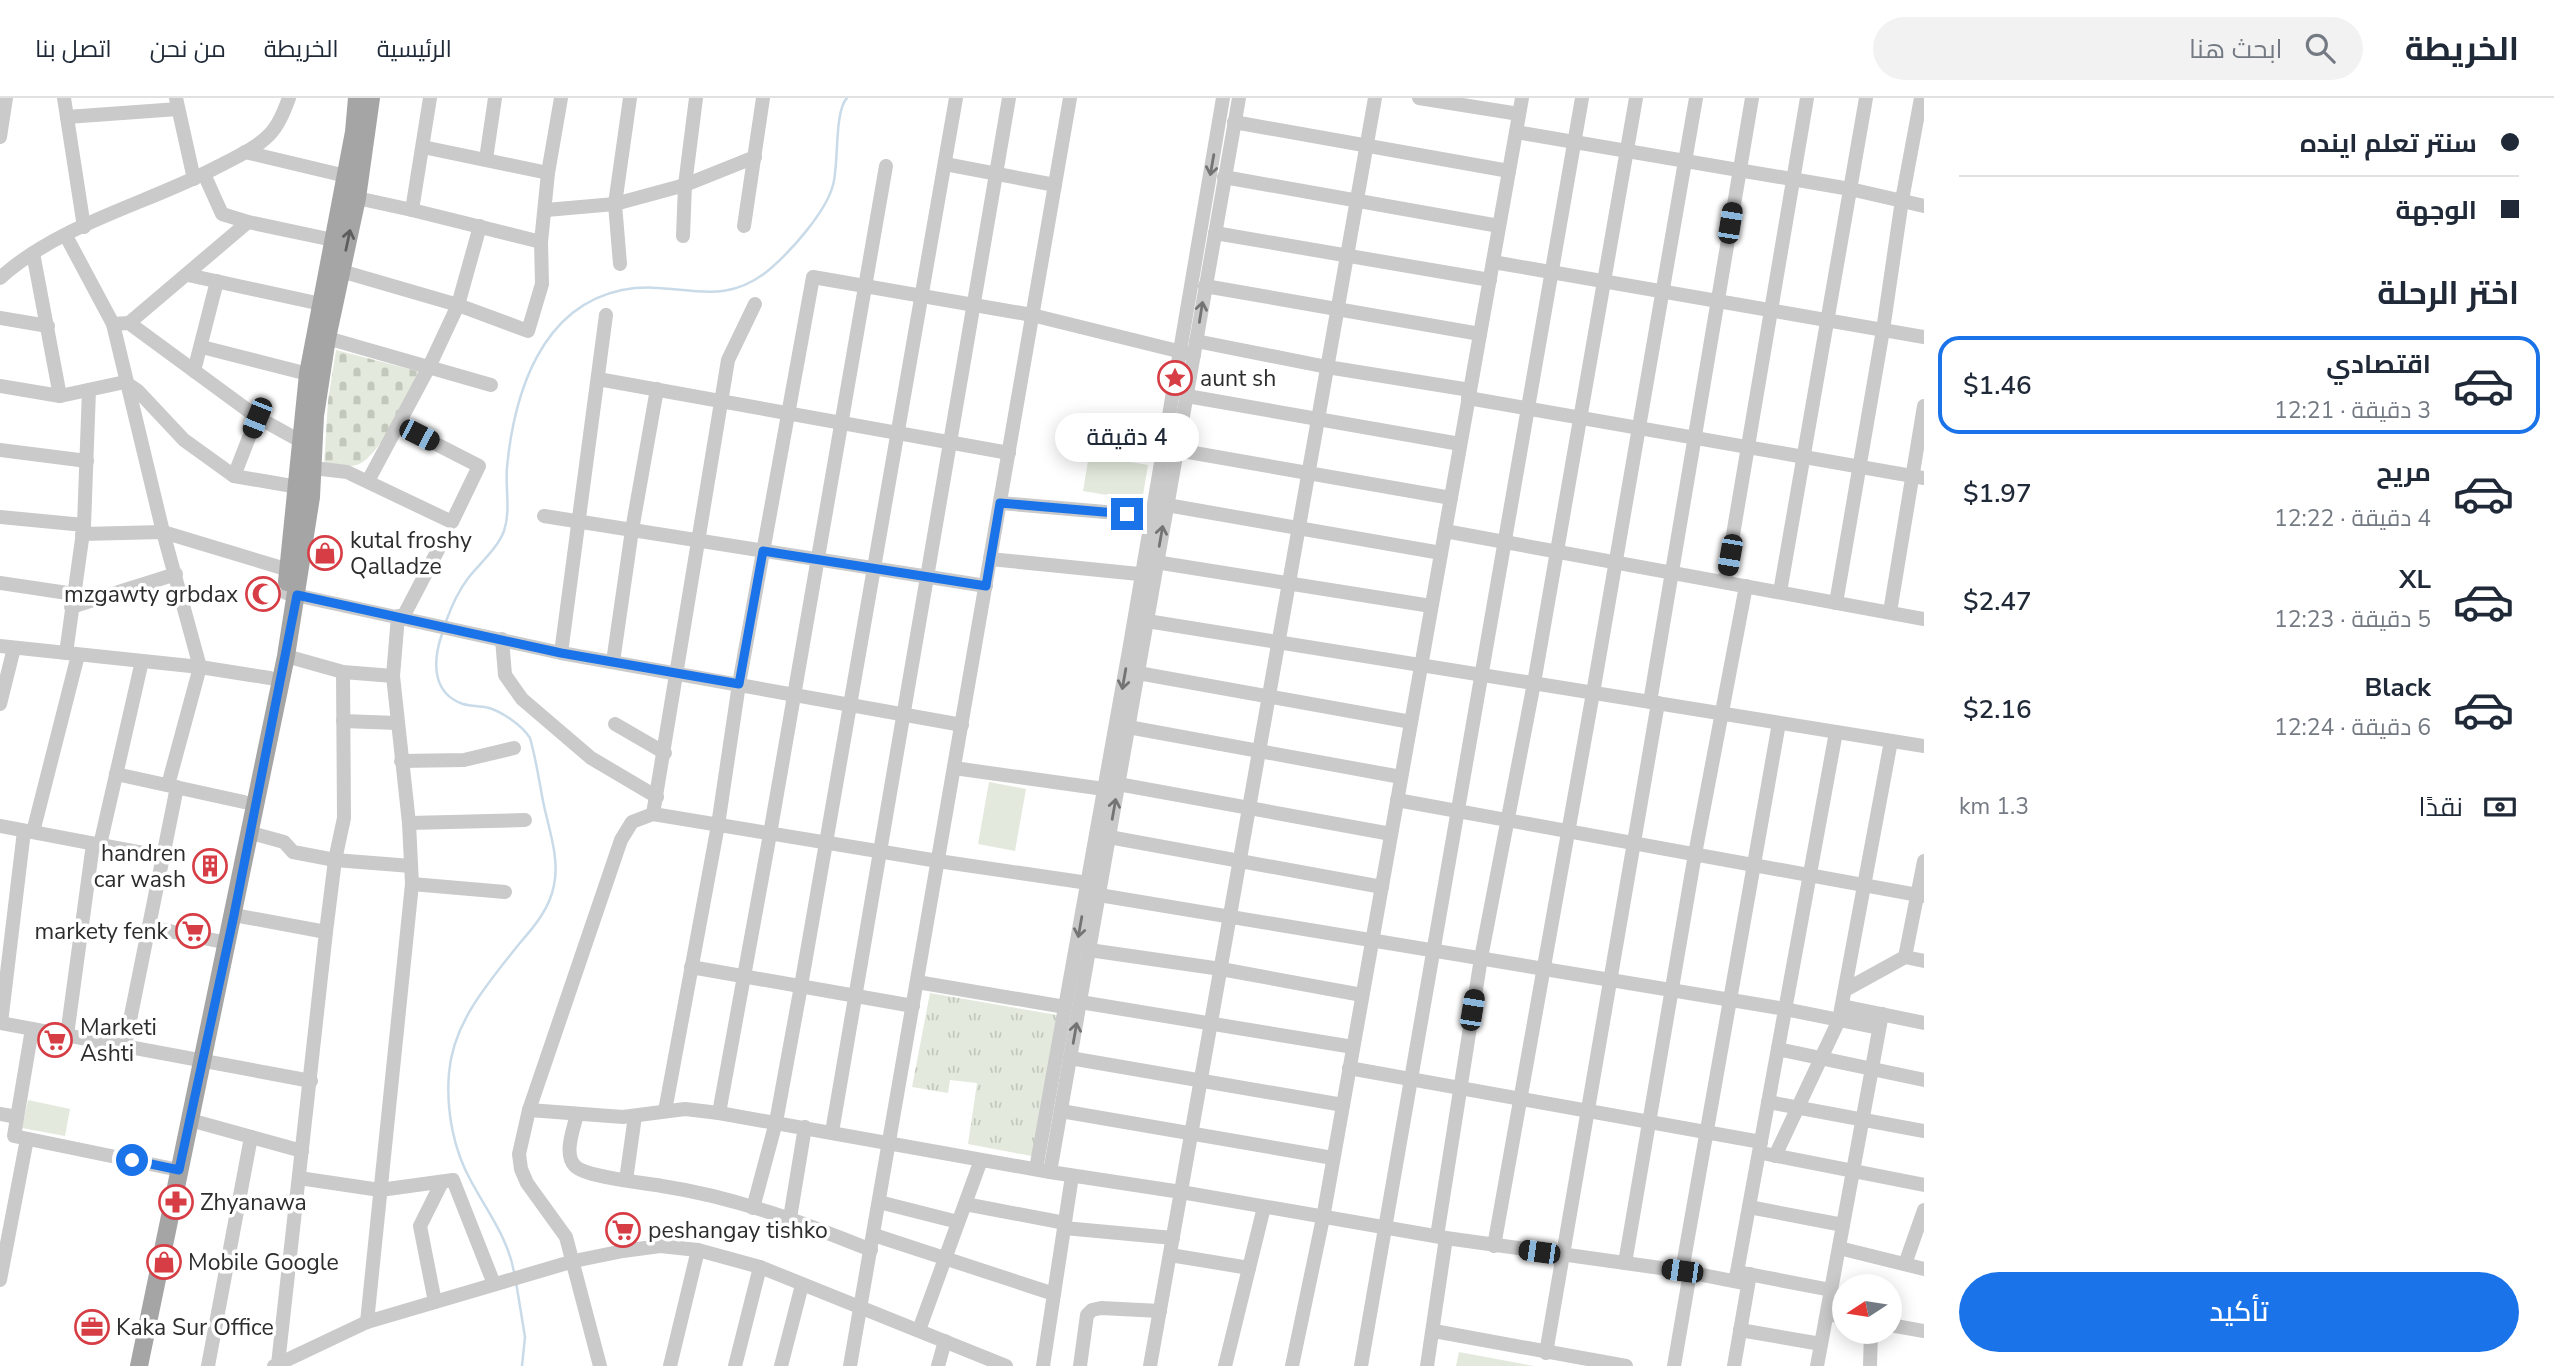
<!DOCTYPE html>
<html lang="ar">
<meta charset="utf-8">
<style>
:root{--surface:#fff;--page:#f2f2f3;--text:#1f2937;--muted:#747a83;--line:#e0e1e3;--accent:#1a73e8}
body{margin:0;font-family:"Nunito Sans",Cairo,sans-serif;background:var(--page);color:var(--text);direction:rtl;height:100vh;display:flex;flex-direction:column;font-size:26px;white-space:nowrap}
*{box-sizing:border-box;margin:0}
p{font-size:23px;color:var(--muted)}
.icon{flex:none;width:38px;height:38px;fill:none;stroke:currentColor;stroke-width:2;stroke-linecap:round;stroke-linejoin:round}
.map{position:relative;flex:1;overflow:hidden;direction:ltr}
.drawer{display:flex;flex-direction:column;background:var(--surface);width:630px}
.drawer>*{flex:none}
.top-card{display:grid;align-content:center;height:154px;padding:0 35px;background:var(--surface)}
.needle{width:46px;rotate:258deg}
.controls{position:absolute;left:1832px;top:1176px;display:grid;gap:14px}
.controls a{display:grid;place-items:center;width:70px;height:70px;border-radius:50%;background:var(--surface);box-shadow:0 4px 18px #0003;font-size:35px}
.end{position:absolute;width:32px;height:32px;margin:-16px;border:9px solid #1a73e8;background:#fff;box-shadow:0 0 0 4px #fff}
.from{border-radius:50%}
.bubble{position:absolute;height:49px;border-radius:24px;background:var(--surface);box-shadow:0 4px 18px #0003;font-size:23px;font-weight:600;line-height:49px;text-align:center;direction:rtl}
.car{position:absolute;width:21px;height:42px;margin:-21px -10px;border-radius:9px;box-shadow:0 0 5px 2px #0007;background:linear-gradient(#222 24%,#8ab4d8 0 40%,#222 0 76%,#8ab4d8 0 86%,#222 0)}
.top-card b{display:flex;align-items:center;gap:24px;height:66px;font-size:26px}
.top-card b+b{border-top:2px solid var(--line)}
.top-card i{width:18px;height:18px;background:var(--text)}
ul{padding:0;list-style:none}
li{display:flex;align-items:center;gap:21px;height:98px;margin:0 14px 10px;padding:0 21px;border:4px solid transparent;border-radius:21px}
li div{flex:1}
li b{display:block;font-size:26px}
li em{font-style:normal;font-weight:600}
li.current{border-color:var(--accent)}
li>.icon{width:63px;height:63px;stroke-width:1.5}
h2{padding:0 35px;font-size:32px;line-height:84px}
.pay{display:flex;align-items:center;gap:18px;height:77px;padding:0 35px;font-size:26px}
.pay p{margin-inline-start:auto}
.action{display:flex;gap:14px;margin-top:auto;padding:14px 35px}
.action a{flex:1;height:80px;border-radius:42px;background:var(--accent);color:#fff;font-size:28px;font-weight:600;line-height:80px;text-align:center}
header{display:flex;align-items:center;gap:42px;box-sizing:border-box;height:98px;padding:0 35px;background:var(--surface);border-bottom:2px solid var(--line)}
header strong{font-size:33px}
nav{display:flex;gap:38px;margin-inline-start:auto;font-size:24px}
.search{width:490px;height:63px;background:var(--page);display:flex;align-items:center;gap:18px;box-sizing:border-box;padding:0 24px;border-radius:38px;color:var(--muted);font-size:26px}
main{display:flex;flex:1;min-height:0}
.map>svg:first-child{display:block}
.grass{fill:#e3e9dc}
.cemetery{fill:url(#cemetery-stones)}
.park{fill:url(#park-tufts)}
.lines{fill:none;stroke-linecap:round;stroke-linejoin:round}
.stream{stroke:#c9dbe8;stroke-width:2.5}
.minor{stroke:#cacaca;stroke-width:14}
.major{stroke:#a5a5a5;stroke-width:18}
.oneway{stroke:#747474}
.oneway2{stroke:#5d5d5d}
.route{stroke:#1a73e8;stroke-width:9}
.labels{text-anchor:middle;stroke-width:7;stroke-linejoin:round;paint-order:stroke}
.poi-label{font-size:23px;fill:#2d2d2d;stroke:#fff;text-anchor:start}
</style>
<header>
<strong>الخريطة</strong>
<div class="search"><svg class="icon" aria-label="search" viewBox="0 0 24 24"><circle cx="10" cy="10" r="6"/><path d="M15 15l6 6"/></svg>ابحث هنا</div>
<nav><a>الرئيسية</a><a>الخريطة</a><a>من نحن</a><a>اتصل بنا</a></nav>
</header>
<main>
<section class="drawer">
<div class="top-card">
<b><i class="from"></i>سنتر تعلم اينده</b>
<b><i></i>الوجهة</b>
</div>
<h2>اختر الرحلة</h2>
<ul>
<li class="current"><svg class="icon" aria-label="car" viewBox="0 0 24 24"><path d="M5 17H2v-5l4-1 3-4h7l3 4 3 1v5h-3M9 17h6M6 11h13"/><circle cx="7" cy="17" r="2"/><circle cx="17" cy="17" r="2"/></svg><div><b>اقتصادي</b><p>3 دقيقة · 12:21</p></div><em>$1.46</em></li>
<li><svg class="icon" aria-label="car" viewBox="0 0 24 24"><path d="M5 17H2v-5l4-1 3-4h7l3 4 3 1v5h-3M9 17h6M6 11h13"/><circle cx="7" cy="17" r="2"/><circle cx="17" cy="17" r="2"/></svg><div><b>مريح</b><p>4 دقيقة · 12:22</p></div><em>$1.97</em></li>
<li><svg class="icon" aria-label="car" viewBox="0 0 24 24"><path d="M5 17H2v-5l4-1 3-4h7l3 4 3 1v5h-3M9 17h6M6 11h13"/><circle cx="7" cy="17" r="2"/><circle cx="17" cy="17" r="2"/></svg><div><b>XL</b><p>5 دقيقة · 12:23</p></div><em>$2.47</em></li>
<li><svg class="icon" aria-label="car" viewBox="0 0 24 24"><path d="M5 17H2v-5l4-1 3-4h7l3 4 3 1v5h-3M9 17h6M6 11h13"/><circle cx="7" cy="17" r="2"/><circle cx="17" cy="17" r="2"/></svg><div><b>Black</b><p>6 دقيقة · 12:24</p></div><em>$2.16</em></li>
</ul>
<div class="pay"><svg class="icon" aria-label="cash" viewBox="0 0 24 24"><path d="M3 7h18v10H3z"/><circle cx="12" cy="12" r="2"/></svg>نقدًا<p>1.3 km</p></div>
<div class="action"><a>تأكيد</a></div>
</section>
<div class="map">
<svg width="1924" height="1268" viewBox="0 0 1924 1268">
<defs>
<pattern id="cemetery-stones" width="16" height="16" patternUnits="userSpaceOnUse" patternTransform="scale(1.75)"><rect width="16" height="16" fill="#e3e9dc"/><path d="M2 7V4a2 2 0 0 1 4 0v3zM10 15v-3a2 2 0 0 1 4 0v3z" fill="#c3c8bd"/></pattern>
<pattern id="park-tufts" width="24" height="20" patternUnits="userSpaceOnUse" patternTransform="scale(1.75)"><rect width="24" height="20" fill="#e3e9dc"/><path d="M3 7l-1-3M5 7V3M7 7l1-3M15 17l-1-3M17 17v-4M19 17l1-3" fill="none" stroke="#c3c8bd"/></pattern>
</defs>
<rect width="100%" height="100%" fill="#fff"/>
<g class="grass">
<polygon points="1089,357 1148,367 1142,403 1083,393"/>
<polygon points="989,684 1026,691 1015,753 978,746"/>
<polygon points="28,1002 70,1011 65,1038 22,1030"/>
<polygon points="1459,1254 1534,1268 1456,1268"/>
</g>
<path class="cemetery" d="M 336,252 L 421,274 C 412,294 377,362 357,367 C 347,370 334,368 324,368 L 328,303 Z"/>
<polygon class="park" points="930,895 1057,917 1032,1058 968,1046 977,985 950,982 948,995 912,989"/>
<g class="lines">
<g class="stream">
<path d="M 445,526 C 451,509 458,493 469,479 C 481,464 497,451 504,433 C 511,412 505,390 507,369 C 514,297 540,209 622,192 C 679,181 719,214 770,171 C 791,153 826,114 833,87 C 839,67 834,13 847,0"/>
<path d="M 442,536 C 433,562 431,595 463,606 C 470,608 478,608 485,609 C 500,612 522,627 530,640 C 536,661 539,682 543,703 C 548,729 560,760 554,787 C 550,810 534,829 519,846 C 489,884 453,924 449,975 C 446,1011 453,1051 471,1083 C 487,1113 508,1140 514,1174"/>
<polyline points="516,1184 525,1239 522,1268"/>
</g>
<g class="minor">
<polyline points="64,0 84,129"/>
<polyline points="176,0 194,81"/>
<polyline points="1419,0 1519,16"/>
<polyline points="67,19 178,11"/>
<polyline points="1234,24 1509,73"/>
<polyline points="1516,34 1850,91 1924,108"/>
<polyline points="0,39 6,0"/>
<polyline points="423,49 548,75"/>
<polyline points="245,54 346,78"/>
<polyline points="486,61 495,0"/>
<polyline points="945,66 1055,87"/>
<polyline points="204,76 222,116 248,124 333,142"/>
<polyline points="1224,79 1499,128"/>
<polyline points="357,100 412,112 430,0"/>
<polyline points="412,112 541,144"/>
<polyline points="546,112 615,106 685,87 755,59"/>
<polyline points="744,128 763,0"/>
<polyline points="1215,135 1490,182"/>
<polyline points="66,138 113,226 163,434 200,569 168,687"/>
<polyline points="683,138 685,87 696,0"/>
<polyline points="33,155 60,298"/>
<polyline points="1493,164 1924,239"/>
<polyline points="620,166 615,106 630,0"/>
<polyline points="341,173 458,207 528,233 542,186 541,144 548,75 561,0"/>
<polyline points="188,177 321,206"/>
<path d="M 0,180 C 61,125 148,106 219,68 C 236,59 255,51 269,37 C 279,27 284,13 289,0"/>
<polyline points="1205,188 1480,236"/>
<polyline points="0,220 48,228"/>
<polyline points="129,225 248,124"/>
<polyline points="113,226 129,225 257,319 302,344"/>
<polyline points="327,240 491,287"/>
<polyline points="1196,243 1327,269 1470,292"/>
<polyline points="202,249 308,276"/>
<polyline points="194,273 217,183"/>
<polyline points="598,281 1009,355"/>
<polyline points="0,288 60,298 125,284 138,293 184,342 234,378 298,389"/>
<polyline points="1187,298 1460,346"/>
<polyline points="1468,300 1924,380"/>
<polyline points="0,352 87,363"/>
<polyline points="1177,352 1451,400"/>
<polyline points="313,370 347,374 452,424 479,368 399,327"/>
<polyline points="234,378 257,319"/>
<polyline points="368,383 429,269 458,207 480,128"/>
<polyline points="1000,405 1152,418"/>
<polyline points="1167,407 1441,455"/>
<polyline points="544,418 986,488"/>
<polyline points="0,419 84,427"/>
<polyline points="1445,433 1924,521"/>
<polyline points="82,436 163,434 289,472"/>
<polyline points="990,461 1149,477"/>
<polyline points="1149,463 1431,508"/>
<polyline points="1725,484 1807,0"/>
<polyline points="0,485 74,496"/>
<polyline points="1780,494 1866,0"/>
<polyline points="286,495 561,555 962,627"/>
<polyline points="1836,505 1883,232 1902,102 1921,0"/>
<polyline points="71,509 176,476"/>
<polyline points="1890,514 1924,308"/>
<polyline points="403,519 438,452"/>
<polyline points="1147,523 1924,648"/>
<polyline points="502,541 505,577 522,601 591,660 657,699"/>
<polyline points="0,548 200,569 270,580"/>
<polyline points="66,555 84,427 89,292"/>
<polyline points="561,555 606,217"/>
<polyline points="286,558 343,574 393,578"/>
<polyline points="613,564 632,432 657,291"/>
<polyline points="1138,575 1411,624"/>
<polyline points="1650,604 1752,0"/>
<polyline points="0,606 14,550"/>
<polyline points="343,623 397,625"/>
<polyline points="615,626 665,655"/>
<polyline points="1128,629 1401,679"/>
<polyline points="401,663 464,662 514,650"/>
<polyline points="954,670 1104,691"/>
<polyline points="116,676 244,704"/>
<polyline points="1118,686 1391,736"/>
<polyline points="1397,702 1924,798"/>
<polyline points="653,716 728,262 755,206"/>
<polyline points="409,725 525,722"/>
<polyline points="0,728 164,759"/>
<polyline points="33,734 78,557"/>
<polyline points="251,735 284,744 293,754 335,762 411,768"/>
<polyline points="1109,739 1382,789"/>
<polyline points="100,747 142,563"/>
<polyline points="412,786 505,794"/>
<polyline points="1099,797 1785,911 1879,930"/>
<polyline points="234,817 326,834"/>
<polyline points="150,829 218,843"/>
<polyline points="1089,852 1221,871 1362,897"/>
<polyline points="1905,859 1924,763"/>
<polyline points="691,869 913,908"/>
<polyline points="917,884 1065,909"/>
<polyline points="1845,892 1905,859 1924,863"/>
<polyline points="1080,904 1353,949"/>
<polyline points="1842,908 1924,925"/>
<polyline points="0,925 311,983"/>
<polyline points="1,925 24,733"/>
<polyline points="32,931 14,1038 179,1072"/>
<polyline points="67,937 93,746"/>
<polyline points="125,947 177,689"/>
<polyline points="1778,951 1924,982"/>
<polyline points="1070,960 1343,1007"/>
<polyline points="1349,970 1761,1044"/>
<polyline points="1768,1004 1924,1033"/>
<polyline points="529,1012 623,1019 685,1011 719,1015 1050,1074 1181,1094 1446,1140 1682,1173 1748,1186"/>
<polyline points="665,1013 718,727 739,586 813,179 1032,217 1194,257"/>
<polyline points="1061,1013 1333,1060"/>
<polyline points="719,1015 770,736 886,68"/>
<polyline points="0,1016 17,1019"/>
<path d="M 577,1016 C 574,1030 563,1056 575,1068 C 585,1079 645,1085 662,1088 C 735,1099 804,1125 871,1152"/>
<polyline points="190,1022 302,1053"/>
<polyline points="832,1034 1009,0"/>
<polyline points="1767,1056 1924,1087"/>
<polyline points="1775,1058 1839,922 1891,643"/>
<polyline points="1036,1071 1130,547 1223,0"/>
<polyline points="1050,1074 1239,0"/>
<polyline points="299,1080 380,1092 453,1082 494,1186"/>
<polyline points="626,1082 635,1018"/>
<polyline points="879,1104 958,1124"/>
<polyline points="965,1106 1065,1125"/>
<polyline points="1749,1109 1843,1127"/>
<polyline points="753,1110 776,1024 801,888 956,0"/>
<polyline points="790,1120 805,1029"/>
<polyline points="1064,1130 1173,1140"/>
<polyline points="874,1137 1054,1196"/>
<polyline points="1437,1138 1481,860 1534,585 1636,0"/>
<polyline points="1494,1148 1593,595 1696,0"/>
<polyline points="1839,1150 1924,1171"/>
<polyline points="1170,1157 1249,1170"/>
<polyline points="1625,1165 1695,756 1746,488"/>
<polyline points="1905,1166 1924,1112"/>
<polyline points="1682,1173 1779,625"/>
<polyline points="1743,1175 1831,1192"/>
<polyline points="0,1182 27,1041"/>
<polyline points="1747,1185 1736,1178 1737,1174 1836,634"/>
<polyline points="435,1204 420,1128 442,1084"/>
<polyline points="1827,1216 1844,1219"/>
<polyline points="367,1224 412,786 409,725 393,578 398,518"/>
<polyline points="1890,1227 1924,1233"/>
<polyline points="919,1232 981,1062"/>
<polyline points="1740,1232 1821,1246"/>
<polyline points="1434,1233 1626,1268"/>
<polyline points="1546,1255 1658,605"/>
<polyline points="278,1266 326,834 335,762 344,720 343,574"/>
<polyline points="208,1268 251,1039"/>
<polyline points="274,1268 367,1224 574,1163 623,1153 660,1148 698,1152 760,1169 1006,1268"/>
<polyline points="600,1268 566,1139 527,1085 521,1071 519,1056 529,1012 621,742 632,724 653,716 938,763 1088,785"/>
<polyline points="670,1268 698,1152"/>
<polyline points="735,1268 760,1169"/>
<polyline points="781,1268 802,1187"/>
<polyline points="850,1268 1070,0"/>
<polyline points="938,1268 945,1243"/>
<polyline points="1043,1268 1072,1078"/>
<polyline points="1080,1268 1087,1217 1092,1212 1101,1210 1160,1213"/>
<polyline points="1150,1268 1375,0"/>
<polyline points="1225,1268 1264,1109"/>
<polyline points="1292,1268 1323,1120 1522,0"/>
<polyline points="1361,1268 1582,0"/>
<polyline points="1427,1268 1446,1140"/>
<polyline points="1674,1268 1690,1175"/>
<polyline points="1734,1268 1750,1176"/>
<polyline points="1817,1268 1882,916 1850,920"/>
<polyline points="1870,1268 1871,1234"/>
</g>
<g class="major">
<polyline points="287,484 308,276 354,34 357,0"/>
<polyline points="139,1268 286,558 311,399 315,318 327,240 357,100 371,0"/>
</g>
</g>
<defs><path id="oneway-shaft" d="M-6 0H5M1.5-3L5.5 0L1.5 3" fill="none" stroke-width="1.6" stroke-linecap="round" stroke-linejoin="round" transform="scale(1.75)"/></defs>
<g class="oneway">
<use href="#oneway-shaft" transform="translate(1212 67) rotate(100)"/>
<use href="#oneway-shaft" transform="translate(1201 214) rotate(-81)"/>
<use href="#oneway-shaft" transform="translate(1161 438) rotate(-80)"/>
<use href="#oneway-shaft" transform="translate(1124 581) rotate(100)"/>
<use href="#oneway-shaft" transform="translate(1114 711) rotate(-80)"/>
<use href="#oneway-shaft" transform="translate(1080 829) rotate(100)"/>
<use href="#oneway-shaft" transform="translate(1075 935) rotate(-80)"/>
</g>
<use class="oneway2" href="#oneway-shaft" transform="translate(348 142) rotate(-78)"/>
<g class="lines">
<polyline class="route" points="132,1062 179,1072 234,817 297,497 561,555 739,586 763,453 986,488 1000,405 1127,416"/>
</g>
<defs>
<g id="sight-ring" transform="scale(1.75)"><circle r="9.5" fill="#fff" stroke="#d63d45" stroke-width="1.5"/><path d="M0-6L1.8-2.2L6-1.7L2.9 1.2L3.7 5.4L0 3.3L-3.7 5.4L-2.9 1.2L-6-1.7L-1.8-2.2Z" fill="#d63d45"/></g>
<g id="shop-ring" transform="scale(1.75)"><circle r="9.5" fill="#fff" stroke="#d63d45" stroke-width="1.5"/><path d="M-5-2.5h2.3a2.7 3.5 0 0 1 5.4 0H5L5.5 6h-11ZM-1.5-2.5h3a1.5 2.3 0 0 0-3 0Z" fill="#d63d45"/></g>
<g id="mosque-ring" transform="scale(1.75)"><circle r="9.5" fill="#fff" stroke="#d63d45" stroke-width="1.5"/><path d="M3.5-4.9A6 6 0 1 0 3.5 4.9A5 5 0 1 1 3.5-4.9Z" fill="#d63d45"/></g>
<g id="building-ring" transform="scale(1.75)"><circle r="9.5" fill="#fff" stroke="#d63d45" stroke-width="1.5"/><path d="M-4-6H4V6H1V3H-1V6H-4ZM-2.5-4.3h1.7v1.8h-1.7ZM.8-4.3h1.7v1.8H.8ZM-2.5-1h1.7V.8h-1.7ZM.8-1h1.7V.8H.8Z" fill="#d63d45"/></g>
<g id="supermarket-ring" transform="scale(1.75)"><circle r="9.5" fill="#fff" stroke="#d63d45" stroke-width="1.5"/><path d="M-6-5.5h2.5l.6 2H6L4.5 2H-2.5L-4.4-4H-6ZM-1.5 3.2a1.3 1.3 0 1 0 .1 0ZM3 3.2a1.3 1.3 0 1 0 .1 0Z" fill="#d63d45"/></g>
<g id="pharmacy-ring" transform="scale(1.75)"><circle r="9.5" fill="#fff" stroke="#d63d45" stroke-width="1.5"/><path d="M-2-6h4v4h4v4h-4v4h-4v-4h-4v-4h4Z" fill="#d63d45"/></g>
<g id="office-ring" transform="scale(1.75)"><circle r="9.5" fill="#fff" stroke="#d63d45" stroke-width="1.5"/><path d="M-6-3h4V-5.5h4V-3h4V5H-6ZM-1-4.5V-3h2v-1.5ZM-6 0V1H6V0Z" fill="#d63d45"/></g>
</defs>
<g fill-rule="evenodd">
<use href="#sight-ring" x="1175" y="280"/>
<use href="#shop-ring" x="325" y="455"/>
<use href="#mosque-ring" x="263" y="496"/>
<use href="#building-ring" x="210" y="768"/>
<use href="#supermarket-ring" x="193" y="833"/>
<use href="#supermarket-ring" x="55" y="942"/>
<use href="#pharmacy-ring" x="176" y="1104"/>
<use href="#supermarket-ring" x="623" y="1132"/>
<use href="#shop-ring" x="164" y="1164"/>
<use href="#office-ring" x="92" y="1229"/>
</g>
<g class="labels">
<g class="poi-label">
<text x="1200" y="288">aunt sh</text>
<text x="350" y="450">kutal froshy<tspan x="350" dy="26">Qalladze</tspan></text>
<text x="238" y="504" text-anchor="end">mzgawty grbdax</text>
<text x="186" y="763" text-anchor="end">handren<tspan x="186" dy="26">car wash</tspan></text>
<text x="168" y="841" text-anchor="end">markety fenk</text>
<text x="80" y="937">Marketi<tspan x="80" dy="26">Ashti</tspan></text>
<text x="200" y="1112">Zhyanawa</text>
<text x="648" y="1140">peshangay tishko</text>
<text x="188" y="1172">Mobile Google</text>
<text x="116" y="1237">Kaka Sur Office</text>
</g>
</g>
</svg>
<div class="controls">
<a><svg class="needle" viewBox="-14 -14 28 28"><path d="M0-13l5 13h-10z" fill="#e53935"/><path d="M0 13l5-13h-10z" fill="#747a83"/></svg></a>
</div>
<i class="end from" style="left:132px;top:1062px"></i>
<i class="end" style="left:1127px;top:416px"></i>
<div class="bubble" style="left:1055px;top:315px;width:144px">4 دقيقة</div>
<i class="car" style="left:1730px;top:125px;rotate:9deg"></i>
<i class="car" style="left:257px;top:320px;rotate:202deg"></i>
<i class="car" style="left:419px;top:337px;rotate:117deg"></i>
<i class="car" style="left:1730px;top:457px;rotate:190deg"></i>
<i class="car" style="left:1472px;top:912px;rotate:9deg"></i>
<i class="car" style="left:1539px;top:1154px;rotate:278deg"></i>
<i class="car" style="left:1682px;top:1173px;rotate:278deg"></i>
</div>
</main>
